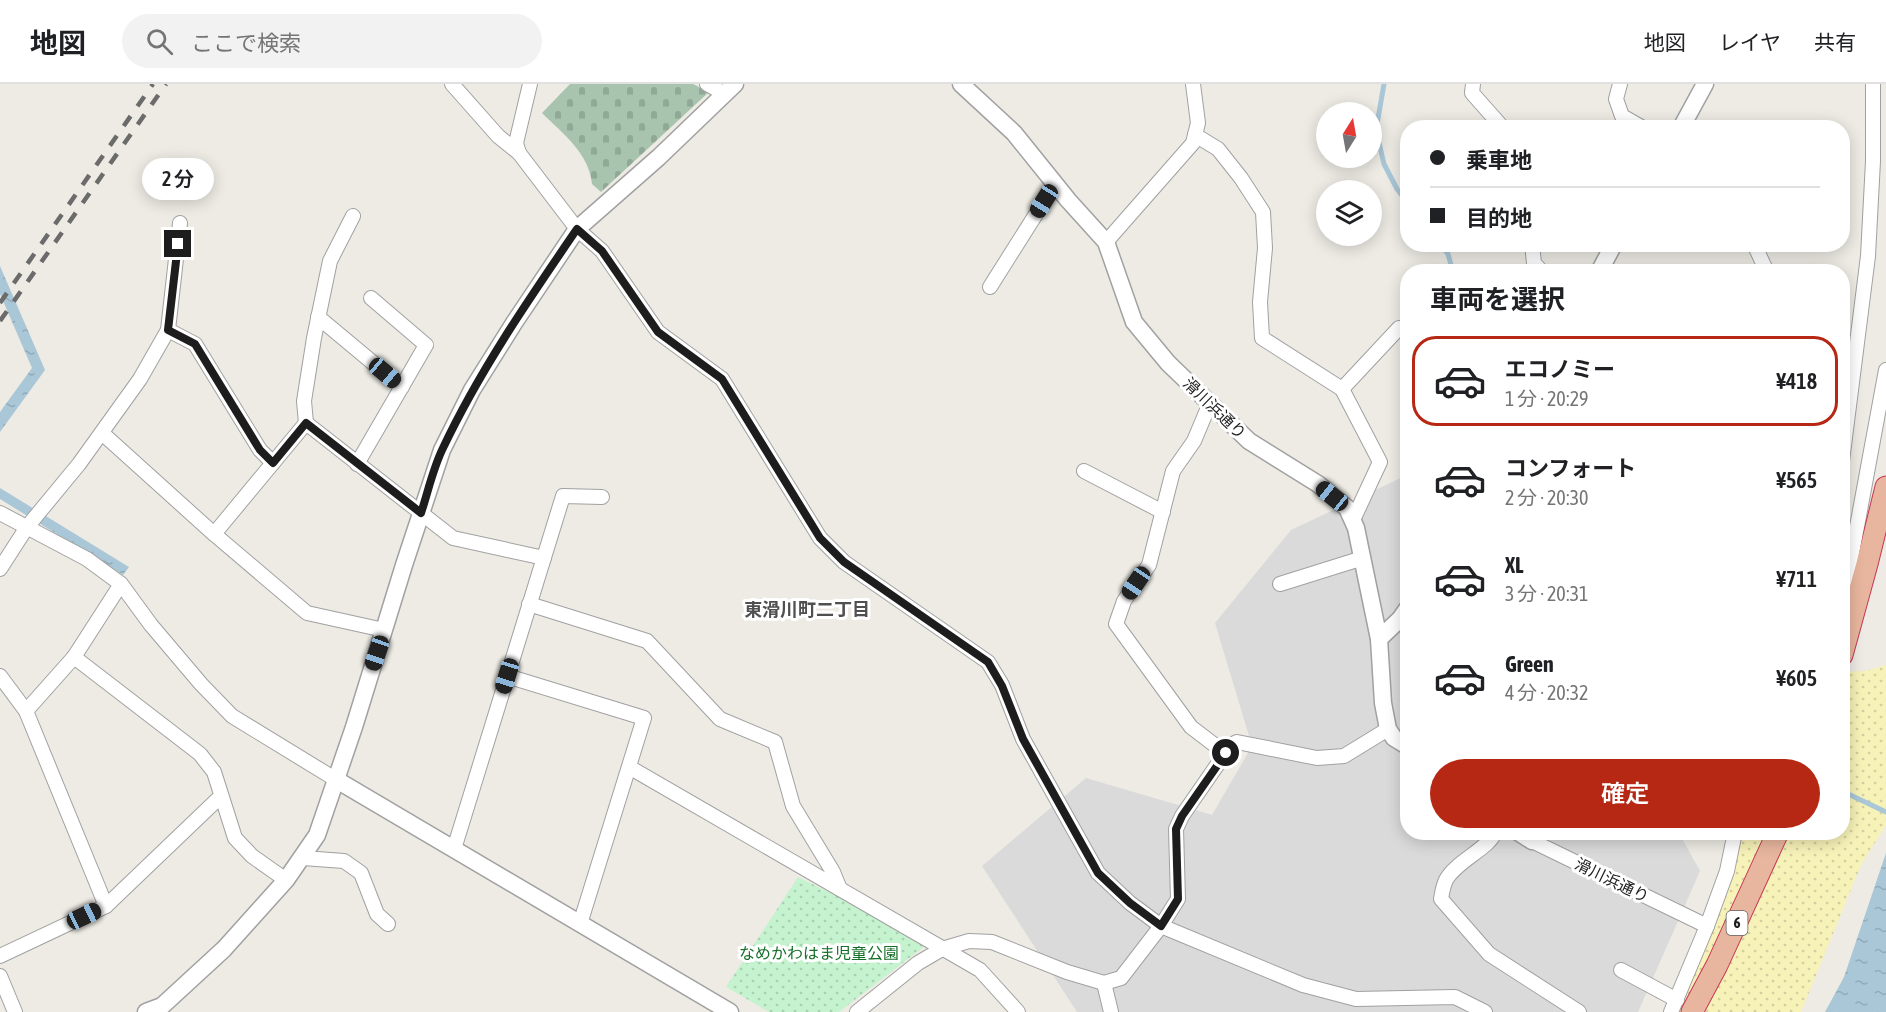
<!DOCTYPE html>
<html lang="ja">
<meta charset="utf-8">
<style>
:root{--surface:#fff;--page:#f2f2f2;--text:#202124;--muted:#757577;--line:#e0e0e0;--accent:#b72814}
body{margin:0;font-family:"Asap Condensed","Noto Sans JP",sans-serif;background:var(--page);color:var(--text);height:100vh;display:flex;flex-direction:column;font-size:22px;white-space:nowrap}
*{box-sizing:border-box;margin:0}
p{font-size:20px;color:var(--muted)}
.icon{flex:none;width:33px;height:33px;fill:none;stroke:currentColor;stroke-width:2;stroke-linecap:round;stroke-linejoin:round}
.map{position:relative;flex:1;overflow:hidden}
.details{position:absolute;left:1400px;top:180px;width:450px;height:576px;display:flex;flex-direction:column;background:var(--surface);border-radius:24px;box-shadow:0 3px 15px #0003}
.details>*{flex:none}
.top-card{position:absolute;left:1400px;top:36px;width:450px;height:132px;border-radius:24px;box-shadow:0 3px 15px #0003;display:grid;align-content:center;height:132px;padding:0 30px;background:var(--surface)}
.needle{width:39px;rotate:11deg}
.fabs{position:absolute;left:1316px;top:18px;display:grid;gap:12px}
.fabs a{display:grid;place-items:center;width:66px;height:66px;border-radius:50%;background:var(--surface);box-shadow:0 3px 15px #0003;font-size:30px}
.end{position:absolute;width:27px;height:27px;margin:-14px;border:8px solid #1d1d1d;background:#fff;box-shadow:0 0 0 3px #fff}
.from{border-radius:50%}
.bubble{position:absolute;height:42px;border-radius:21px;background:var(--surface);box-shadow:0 3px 15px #0003;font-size:20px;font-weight:600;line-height:42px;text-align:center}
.car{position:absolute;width:18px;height:36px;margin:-18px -9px;border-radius:8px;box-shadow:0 0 4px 2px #0007;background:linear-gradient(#222 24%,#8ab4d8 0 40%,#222 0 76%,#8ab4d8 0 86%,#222 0)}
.top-card b{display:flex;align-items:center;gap:21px;height:57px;font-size:22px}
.top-card b+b{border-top:2px solid var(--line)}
.top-card i{width:15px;height:15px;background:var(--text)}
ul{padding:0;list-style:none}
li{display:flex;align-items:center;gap:18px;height:90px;margin:0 12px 9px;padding:0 18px;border:3px solid transparent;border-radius:24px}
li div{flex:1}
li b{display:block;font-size:22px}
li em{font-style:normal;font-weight:600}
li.active{border-color:var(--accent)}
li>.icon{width:54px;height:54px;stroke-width:1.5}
h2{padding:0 30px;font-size:27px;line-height:72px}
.button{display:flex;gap:12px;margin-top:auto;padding:12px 30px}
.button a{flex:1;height:69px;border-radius:36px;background:var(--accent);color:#fff;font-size:24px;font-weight:600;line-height:69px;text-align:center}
header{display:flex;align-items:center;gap:36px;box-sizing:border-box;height:84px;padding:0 30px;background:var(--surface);border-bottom:2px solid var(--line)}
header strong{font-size:28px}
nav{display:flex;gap:33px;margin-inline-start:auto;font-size:21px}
.search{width:420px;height:54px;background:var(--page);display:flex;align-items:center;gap:15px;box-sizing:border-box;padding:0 21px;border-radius:33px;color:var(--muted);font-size:22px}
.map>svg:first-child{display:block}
.residential{fill:#dbdada}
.sand{fill:url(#sand-dots)}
.cemetery{fill:url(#cemetery-stones)}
.park{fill:url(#park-dots)}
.water{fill:url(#water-ripples)}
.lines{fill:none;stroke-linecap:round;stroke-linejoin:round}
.stream{stroke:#a9c7d7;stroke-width:5}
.minor-casing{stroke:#a1a1a1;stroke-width:16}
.tertiary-casing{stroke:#a1a1a1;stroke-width:19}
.trunk-casing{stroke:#c73655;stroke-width:23}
.minor{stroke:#fff;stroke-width:14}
.tertiary{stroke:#fff;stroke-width:16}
.trunk{stroke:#e8b69e;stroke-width:21}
.rail{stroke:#6b6b6b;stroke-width:4.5;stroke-dasharray:12 12;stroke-linecap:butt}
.route{stroke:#1d1d1d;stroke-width:8}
.labels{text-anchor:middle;stroke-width:6;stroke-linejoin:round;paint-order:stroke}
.shield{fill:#fff;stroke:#616161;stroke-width:1.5}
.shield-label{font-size:15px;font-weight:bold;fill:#1d1d1d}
.street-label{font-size:16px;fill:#1d1d1d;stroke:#fff}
.park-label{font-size:16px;fill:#167029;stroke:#fff}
.neighbourhood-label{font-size:18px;font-weight:bold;fill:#505050;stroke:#fff}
</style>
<header>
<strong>地図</strong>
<div class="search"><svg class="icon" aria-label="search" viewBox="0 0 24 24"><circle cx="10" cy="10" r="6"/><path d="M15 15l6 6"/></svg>ここで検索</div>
<nav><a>地図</a><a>レイヤ</a><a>共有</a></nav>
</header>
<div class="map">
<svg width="1886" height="928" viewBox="0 0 1886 928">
<defs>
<pattern id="sand-dots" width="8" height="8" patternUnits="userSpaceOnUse" patternTransform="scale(1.5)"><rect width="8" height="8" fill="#f7f2b8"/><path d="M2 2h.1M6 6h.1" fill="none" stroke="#d3cf9e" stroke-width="1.8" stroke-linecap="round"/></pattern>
<pattern id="cemetery-stones" width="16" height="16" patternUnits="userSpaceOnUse" patternTransform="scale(1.5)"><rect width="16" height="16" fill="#a8c4af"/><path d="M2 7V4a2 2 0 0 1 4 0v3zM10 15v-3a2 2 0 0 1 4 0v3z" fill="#90a896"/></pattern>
<pattern id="park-dots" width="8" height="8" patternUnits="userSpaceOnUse" patternTransform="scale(1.5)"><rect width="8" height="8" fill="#c5f3cf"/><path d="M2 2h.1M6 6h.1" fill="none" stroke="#a9d0b1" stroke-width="1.8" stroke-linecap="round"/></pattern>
<pattern id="water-ripples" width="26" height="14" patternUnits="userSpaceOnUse" patternTransform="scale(1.5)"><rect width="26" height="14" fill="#a9c7d7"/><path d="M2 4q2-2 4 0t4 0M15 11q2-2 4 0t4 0" fill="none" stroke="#91aab8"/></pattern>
</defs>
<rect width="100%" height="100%" fill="#edebe4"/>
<polygon class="residential" points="1407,391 1407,748 1679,749 1700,787 1638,928 1077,928 982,782 1086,694 1212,731 1252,662 1215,539 1291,446"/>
<polygon class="sand" points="1886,581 1886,741 1861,781 1801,928 1672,928 1733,749 1842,748 1842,588 1865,587"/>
<path class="cemetery" d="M 570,0 L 693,0 L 709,8 L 601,108 L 592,100 C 589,69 563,50 542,29 Z"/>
<polygon class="park" points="798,793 930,858 839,928 769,928 726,903"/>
<g class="water">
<polygon points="0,182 45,286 0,348 0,328 32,284 0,210"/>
<polygon points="0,404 129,483 123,491 0,415"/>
<polygon points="1886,769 1886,928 1825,928 1844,893"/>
</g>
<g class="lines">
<g class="stream">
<polyline points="1384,0 1376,46 1384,80 1397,105 1407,118"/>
<polyline points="1440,160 1448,170 1453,188"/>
<polyline points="1842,707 1886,728"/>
</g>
<g class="minor-casing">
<g id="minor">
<polyline points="452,0 498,52 519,69"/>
<polyline points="530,0 516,59 519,69 577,145 602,167 658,248 722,295 820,454 844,478 988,578 1002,601 1023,655 1098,789 1130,819 1161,842 1303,901 1356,915 1455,913 1485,928"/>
<polyline points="707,0 725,10"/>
<polyline points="1473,0 1472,9 1503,44"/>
<polyline points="1620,0 1616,15 1622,32 1643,44"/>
<polyline points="1195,51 1218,65 1241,94 1263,128 1265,164 1260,218 1262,254 1342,305"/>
<polyline points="1106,158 1193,59 1198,39 1193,0"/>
<polyline points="1532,160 1534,179 1542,188"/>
<polyline points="1754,160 1767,188"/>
<polyline points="990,203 1055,100"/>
<polyline points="318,233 402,303"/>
<polyline points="168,246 195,260 260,366 273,379"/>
<polyline points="1210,319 1194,357 1173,387 1149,481 1124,517 1116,540 1191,643 1225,669"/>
<polyline points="306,339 304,317 314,254 330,177 353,132"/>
<polyline points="102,349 214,450"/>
<polyline points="1842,377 1868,172 1873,77 1873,0"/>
<polyline points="357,380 426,261 371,214"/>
<polyline points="1084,387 1163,428"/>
<polyline points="0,429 87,475 121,500 151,541 201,600 232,632 335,695"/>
<polyline points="1353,436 1380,378 1342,305 1399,244"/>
<polyline points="0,485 27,443 79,380 140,295 168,246 180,139"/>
<polyline points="1280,500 1363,474"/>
<polyline points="1846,502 1886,286"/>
<polyline points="529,520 647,557 720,635 775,658 793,722 833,788 840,805"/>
<polyline points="384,546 307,529 214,450 306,339 453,454 544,474"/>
<polyline points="74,573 200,670 214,688 235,754 252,772 286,796"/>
<polyline points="0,592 26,627 106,822"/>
<polyline points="507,592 644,634 580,840"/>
<polyline points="26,627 74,573 121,500"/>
<polyline points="629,683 980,886 1018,928"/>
<path d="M 1495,748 C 1490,764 1456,777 1446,796 C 1443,802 1442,809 1441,815 L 1489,870 L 1579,928"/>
<polyline points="1532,757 1707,842"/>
<polyline points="454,765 563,412 602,413"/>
<polyline points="303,774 344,777 361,789 377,830 388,840"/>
<polyline points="0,872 106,822 221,712"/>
<polyline points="1621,886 1677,916"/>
<polyline points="0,892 15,928"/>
<polyline points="1104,899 1111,928"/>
<polyline points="857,928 918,879 942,865 969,857 992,858 1067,888 1104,899 1121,894 1161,842 1178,815 1176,745 1182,732 1231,661 1237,658 1317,674 1344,672 1388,645"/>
<polyline points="1671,928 1707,842 1727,787 1735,748"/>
</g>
</g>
<g class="tertiary-casing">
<g id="tertiary">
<polyline points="961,0 1014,49 1068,116 1106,158 1134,238 1168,279 1249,357 1318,400 1347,424 1356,444 1379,555 1383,619 1388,645 1394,654 1407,662"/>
<polyline points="1681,44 1705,0"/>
<polyline points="1599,188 1614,160"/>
<polyline points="1379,555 1400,535 1407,525"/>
<polyline points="335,695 730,928"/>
<polyline points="1518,748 1532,757"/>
<polyline points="146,928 162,922 224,865 286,796 317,751 354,643 404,481 442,366 472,306 514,239 577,145 659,73 735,0"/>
</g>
</g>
<g class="trunk-casing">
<g id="trunk">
<polyline points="1842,571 1867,480 1886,403"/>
<polyline points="1692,928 1717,881 1778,748"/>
</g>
</g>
<use href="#minor" class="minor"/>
<use href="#tertiary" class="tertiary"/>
<use href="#trunk" class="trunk"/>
<g class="rail">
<polyline points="0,219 153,0"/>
<polyline points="0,237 166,0"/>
</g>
</g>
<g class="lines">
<path class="route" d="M 178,160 L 168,246 L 195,260 L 260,366 L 273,379 L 306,339 L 421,429 C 428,408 433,384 443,364 C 480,286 529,215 577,145 L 602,167 L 658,248 L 722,295 L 820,454 L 844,478 L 988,578 L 1002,602 L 1023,655 L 1098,789 L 1130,819 L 1161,842 L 1178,815 L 1176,745 L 1182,732 L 1226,669"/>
</g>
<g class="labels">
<rect class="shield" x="1726.5" y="827" width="21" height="24" rx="4.5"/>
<g class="shield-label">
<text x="1737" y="844">6</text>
</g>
<g class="street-label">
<text transform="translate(1215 324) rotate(44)" y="6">滑川浜通り</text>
<text transform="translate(1612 796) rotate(26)" y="6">滑川浜通り</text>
</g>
<g class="park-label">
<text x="819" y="875">なめかわはま児童公園</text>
</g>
<g class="neighbourhood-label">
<text x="807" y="532">東滑川町二丁目</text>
</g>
</g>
</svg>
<div class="fabs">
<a><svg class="needle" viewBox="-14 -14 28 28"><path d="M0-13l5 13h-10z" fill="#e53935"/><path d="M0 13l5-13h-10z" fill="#757577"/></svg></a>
<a><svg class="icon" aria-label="layers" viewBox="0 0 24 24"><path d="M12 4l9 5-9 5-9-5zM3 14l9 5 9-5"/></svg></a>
</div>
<i class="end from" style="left:1226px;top:669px"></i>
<i class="end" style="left:178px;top:160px"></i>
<div class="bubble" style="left:142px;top:74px;width:72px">2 分</div>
<i class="car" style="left:1044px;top:117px;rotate:212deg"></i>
<i class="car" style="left:385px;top:289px;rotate:130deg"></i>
<i class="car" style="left:1332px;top:412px;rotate:309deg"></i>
<i class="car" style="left:1136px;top:499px;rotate:214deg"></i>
<i class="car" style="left:377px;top:569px;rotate:199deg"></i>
<i class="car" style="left:507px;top:592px;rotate:197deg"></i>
<i class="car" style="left:84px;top:832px;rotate:65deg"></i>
<div class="top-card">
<b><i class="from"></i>乗車地</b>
<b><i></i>目的地</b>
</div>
<section class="details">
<h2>車両を選択</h2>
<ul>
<li class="active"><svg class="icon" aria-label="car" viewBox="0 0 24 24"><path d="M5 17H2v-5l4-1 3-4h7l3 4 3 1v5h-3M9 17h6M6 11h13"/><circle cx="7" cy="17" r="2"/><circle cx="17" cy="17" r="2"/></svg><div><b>エコノミー</b><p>1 分 · 20:29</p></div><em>¥418</em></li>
<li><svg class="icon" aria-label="car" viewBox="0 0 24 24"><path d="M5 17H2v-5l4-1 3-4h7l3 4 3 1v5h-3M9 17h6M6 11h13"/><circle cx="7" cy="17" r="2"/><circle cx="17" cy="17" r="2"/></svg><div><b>コンフォート</b><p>2 分 · 20:30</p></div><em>¥565</em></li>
<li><svg class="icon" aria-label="car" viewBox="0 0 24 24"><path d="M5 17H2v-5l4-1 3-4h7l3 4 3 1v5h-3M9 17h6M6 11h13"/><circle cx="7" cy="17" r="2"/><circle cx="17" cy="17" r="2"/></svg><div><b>XL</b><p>3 分 · 20:31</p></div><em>¥711</em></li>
<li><svg class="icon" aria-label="car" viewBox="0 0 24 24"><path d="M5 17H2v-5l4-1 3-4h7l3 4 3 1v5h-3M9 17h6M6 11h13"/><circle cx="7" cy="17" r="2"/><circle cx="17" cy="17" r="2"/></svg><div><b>Green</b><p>4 分 · 20:32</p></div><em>¥605</em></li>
</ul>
<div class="button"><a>確定</a></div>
</section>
</div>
